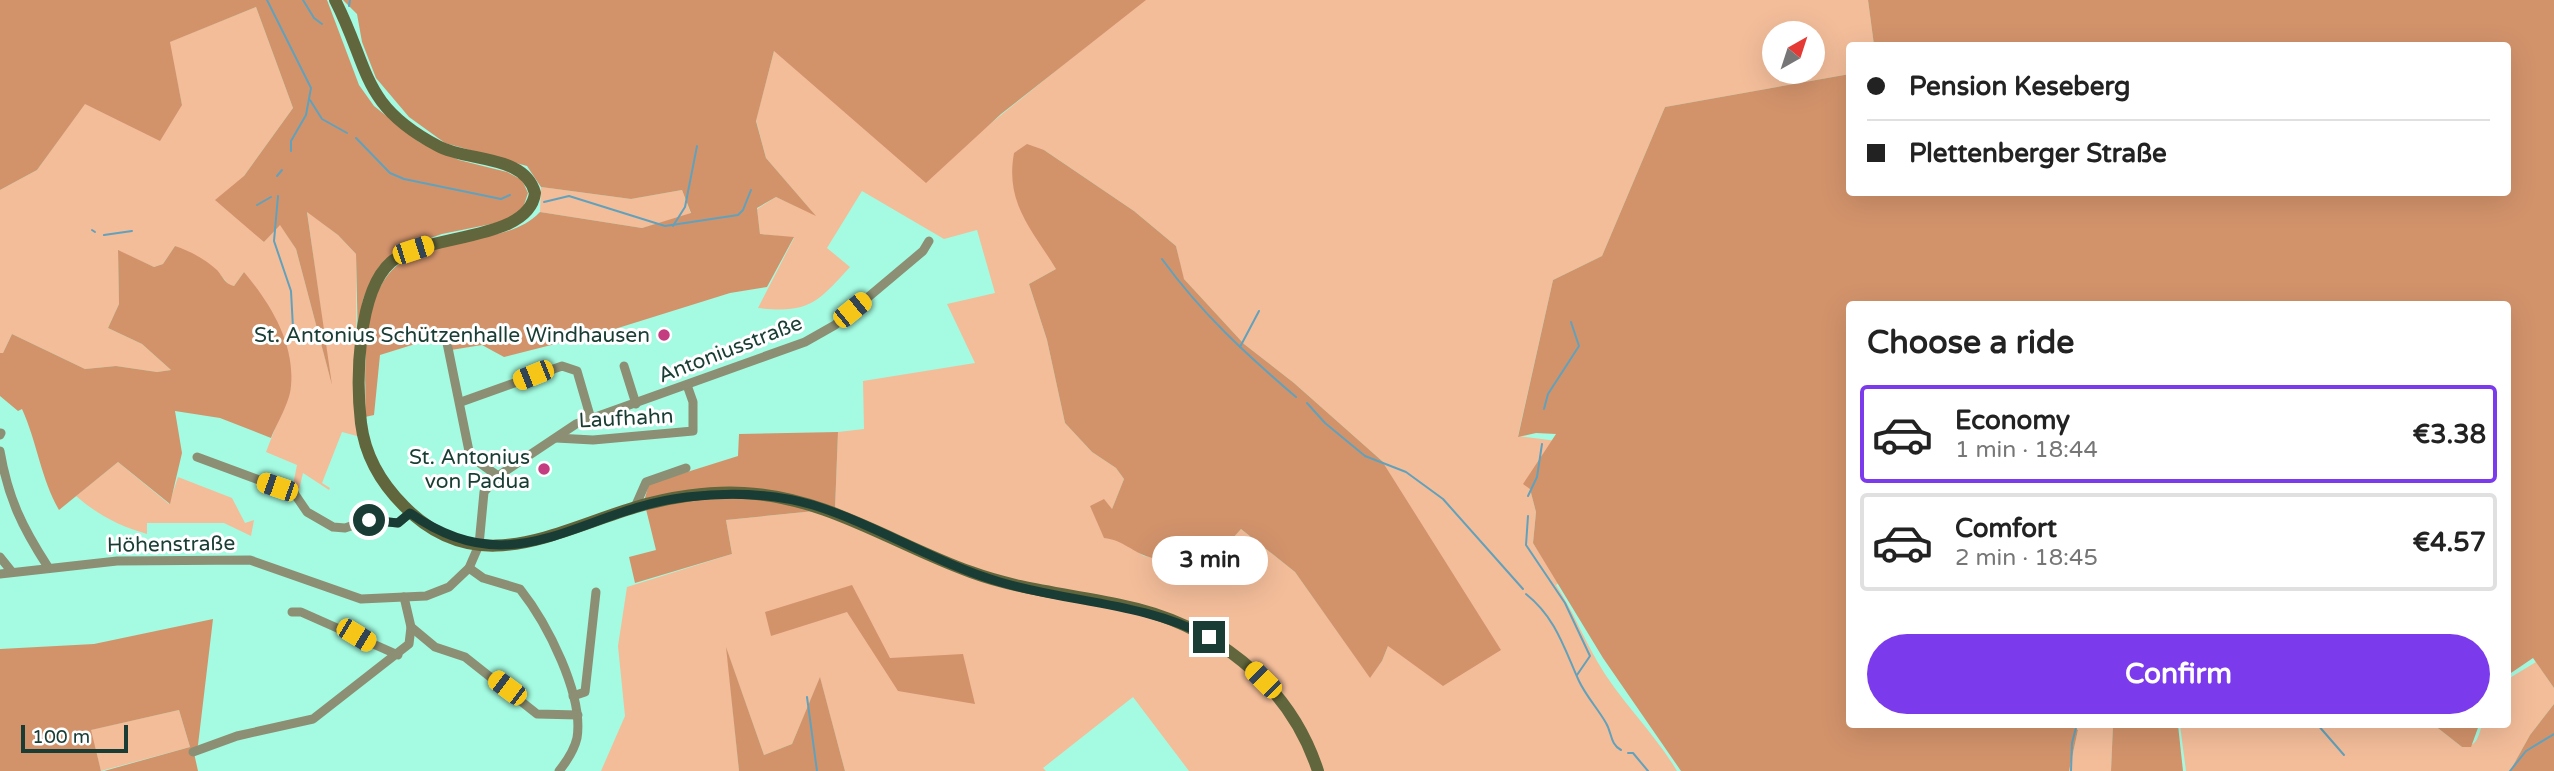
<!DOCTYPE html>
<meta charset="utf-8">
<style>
:root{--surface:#fff;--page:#f2f2f2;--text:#222;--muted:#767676;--line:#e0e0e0;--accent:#7c3aed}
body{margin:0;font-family:"Varela Round",sans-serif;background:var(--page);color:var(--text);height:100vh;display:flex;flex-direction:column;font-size:26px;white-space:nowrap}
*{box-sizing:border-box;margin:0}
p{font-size:23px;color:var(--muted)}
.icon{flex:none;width:38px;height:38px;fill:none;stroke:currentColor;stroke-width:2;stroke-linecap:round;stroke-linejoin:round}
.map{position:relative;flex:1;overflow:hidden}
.side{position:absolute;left:1846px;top:301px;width:665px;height:427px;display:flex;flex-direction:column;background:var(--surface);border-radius:7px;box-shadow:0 7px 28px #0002}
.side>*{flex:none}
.top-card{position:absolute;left:1846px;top:42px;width:665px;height:154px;border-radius:7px;box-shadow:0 7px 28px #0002;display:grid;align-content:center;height:154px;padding:0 21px;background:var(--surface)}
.needle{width:46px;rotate:39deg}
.fabs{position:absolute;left:1762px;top:21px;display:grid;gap:14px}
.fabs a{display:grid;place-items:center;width:63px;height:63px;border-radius:50%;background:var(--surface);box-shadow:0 7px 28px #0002;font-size:35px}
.scale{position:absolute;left:21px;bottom:18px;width:107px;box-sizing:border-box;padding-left:7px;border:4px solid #193d34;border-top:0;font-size:19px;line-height:24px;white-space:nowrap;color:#193d34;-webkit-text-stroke:5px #fff;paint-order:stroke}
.end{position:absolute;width:32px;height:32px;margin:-16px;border:9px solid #193d34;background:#fff;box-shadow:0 0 0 4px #fff}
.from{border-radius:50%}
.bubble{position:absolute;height:49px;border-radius:24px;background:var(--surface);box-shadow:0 7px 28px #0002;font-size:23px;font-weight:700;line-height:49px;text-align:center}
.car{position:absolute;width:21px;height:42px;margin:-21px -10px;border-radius:9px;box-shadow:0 0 5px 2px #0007;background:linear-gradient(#f5c518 24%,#345 0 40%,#f5c518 0 76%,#345 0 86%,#f5c518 0)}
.top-card b{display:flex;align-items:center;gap:24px;height:66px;font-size:26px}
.top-card b+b{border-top:2px solid var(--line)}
.top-card i{width:18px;height:18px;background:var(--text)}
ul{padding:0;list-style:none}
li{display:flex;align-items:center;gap:21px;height:98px;margin:0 14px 10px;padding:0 7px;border:4px solid var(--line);border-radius:7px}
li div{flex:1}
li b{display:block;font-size:26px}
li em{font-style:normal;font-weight:700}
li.on{border-color:var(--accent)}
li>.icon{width:63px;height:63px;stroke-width:1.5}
h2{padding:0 21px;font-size:32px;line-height:84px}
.action{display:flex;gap:14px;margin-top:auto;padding:14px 21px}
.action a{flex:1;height:80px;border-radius:42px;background:var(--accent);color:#fff;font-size:28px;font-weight:700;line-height:80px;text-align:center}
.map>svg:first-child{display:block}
.green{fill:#f3bd9a;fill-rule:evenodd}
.forest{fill:#d2936b}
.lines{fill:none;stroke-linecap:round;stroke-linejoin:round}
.stream{stroke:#62a1bb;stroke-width:2}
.minor{stroke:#8c8f73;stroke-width:9}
.secondary{stroke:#61663c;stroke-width:12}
.route{stroke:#193d34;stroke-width:9}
.poi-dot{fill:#c33d80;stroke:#fff;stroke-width:2.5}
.labels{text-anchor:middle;stroke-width:6;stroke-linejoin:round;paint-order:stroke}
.poi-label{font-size:21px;fill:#193d34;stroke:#fff;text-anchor:end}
.street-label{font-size:21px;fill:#193d34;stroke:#fff}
</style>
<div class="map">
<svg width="2554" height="771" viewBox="0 0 2554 771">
<rect width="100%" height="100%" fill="#a4fbe1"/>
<g class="green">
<path d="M 1143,0 L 1868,0 L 1874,45 L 1850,46 L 1850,74 L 1665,107 L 1602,256 L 1553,280 L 1518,436 L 1557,441 L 1530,489 L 1536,512 L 1533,543 L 1559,583 L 1556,585 C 1573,611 1582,635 1597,661 C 1619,700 1654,732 1677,771 L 1189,771 L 1133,697 L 1043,768 L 1046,771 L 845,771 L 820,678 L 792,744 L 764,755 L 727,651 L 739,771 L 601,771 L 625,716 L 618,646 L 627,587 L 732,554 L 726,520 L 835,509 L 838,432 L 864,429 L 863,381 L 975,363 L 947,304 L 995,293 L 977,230 L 944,239 L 862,191 L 827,248 L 850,267 C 818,302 809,314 758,308 L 794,238 L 760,234 L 757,209 L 776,197 L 814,214 L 766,158 L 756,120 L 774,51 L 974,137 ZM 1774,33 L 1813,33 L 1813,72 L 1774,72 ZM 1044,150 L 1134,211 L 1176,246 L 1183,278 L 1244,344 L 1294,383 L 1382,461 L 1388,646 L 1382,661 L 1370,677 L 1295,572 L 1241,529 L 1222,549 L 1251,576 L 1144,556 L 1118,539 L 1112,509 L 1124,479 L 1116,468 L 1092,452 L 1065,423 L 1047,340 L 1029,284 L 1056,269 Z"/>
<polygon points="256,7 293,108 244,176 264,242 280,224 296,249 330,377 307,211 338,235 356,254 357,436 342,432 322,483 330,488 329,490 303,473 298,494 292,490 297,465 266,452 291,387 244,272 234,286 229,285 217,271 175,246 163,264 154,267 118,251 119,304 108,328 142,344 171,370 157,372 116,366 85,369 12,334 3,353 0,353 0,190 37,170 85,103 182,105 169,42"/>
<polygon points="541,187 631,199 682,190 691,214 642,228 540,212"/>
<path d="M 118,462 L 169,504 L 178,477 L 232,498 L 245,523 L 254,520 L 251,536 L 224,523 L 147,523 L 147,534 C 119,526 98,515 76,496 Z"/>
<path d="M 2536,662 L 2554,688 L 2554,704 L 2530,735 L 2510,771 L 2186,771 L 2180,725 L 2434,725 L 2462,747 C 2477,747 2478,737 2482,725 L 2508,724 L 2508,679 Z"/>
<polygon points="179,710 190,747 101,771 90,730"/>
<polygon points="2069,725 2113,725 2111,771 2069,771 2078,730"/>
</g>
<g class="forest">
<polygon points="0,0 327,0 359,85 374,106 419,142 459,160 507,172 522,180 528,193 523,208 506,221 442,234 401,248 379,267 363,299 358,344 356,254 338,235 307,212 332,385 296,249 280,225 264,242 215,200 244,176 293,108 256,7 170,42 182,105 160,141 85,104 37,170 0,190"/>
<path d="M 343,0 L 1146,0 L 1001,114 L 926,183 L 774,51 L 756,121 L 766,158 L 816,216 L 776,197 L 757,208 L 760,234 L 794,237 L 767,287 L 730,293 L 618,328 L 504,357 L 482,345 L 451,350 L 447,334 L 380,355 L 374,415 L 365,417 C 367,365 356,280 414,255 C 433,247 456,245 477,239 C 500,233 523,230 540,212 L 642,228 L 691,213 L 682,190 L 631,199 L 541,187 L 527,166 L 445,143 L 409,117 L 376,78 L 362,42 L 357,14 Z"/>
<polygon points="1868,0 2554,0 2554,688 2533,658 2508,675 2508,304 1850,304 1850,724 2069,725 2078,730 2069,771 1681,771 1603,658 1533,543 1536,512 1530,489 1523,484 1556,434 1536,433 1518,437 1553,280 1602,256 1665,107 1850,74 1850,192 2508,192 2508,46 1874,45"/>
<path d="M 1027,144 L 1044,150 L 1134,211 L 1176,246 L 1184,279 L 1244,344 L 1294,383 L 1382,461 L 1501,650 L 1443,686 L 1388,646 L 1382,661 L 1370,678 L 1295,572 L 1241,529 L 1222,550 L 1252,577 C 1215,574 1185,569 1149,557 C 1132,552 1123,540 1104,538 L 1090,506 L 1104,499 L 1112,509 L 1124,479 L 1116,468 L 1092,452 L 1065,423 L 1047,340 L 1029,284 L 1056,269 C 1031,228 1005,203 1014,153 Z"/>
<path d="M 175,246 C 190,251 205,259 217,270 C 223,277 225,284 234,286 L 244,272 C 270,303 295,343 291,386 C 290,402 277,423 271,438 L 220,418 L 175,411 L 182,453 L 170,504 L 118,462 L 59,510 C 41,479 37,442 22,409 L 18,411 L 0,396 L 0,353 L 3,353 L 12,334 L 85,369 L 116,366 L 157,372 L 171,370 L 142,344 L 108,328 L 119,304 L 118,250 L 154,267 L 163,264 Z"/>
<polygon points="838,432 835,509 726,520 732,554 635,583 629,557 656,550 644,501 649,484 738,456 739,434"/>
<polygon points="852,585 890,658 963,654 975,704 898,691 847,612 771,636 765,612"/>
<polygon points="213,619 198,745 194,753 198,771 104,771 190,747 179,710 91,730 101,771 0,771 0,649 94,644"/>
<polygon points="726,647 764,755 792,744 820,677 845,771 739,771"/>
<polygon points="2554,704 2554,771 2510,771 2530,735"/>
<polygon points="2113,725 2178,725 2183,771 2111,771"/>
<polygon points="2434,725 2479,725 2471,747 2462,747"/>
</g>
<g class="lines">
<g class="stream">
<polyline points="267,0 311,88 306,115 291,141 291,151"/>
<polyline points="303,0 314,18 322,24"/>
<polyline points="349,6 350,0"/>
<polyline points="310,100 322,119 347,133"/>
<polyline points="356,138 390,173 404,179 501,199 510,195"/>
<polyline points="277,176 282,170"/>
<polyline points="278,196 274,241 291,291 293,328"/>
<polyline points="544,202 569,196 665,226 738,215 743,210 751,190"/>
<polyline points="257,205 271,197"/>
<polyline points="673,226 685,207 697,146"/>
<polyline points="92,230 95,232"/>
<polyline points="104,235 132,231"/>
<path d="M 1162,259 C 1201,313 1247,355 1296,397"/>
<polyline points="1240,347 1259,311"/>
<polyline points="1307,403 1325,423 1365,456 1406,472 1443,499 1523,589"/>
<polyline points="1544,409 1548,394 1579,346 1571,322"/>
<polyline points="1528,496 1537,477 1542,444"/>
<polyline points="1528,516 1526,545 1565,603 1590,656 1577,675"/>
<path d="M 1526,594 C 1556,618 1564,648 1579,681 C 1586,696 1598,709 1606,723 C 1612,733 1610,744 1621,750"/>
<polyline points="807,697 817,771"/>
<polyline points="2317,724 2344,755"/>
<polyline points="1628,753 1633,753 1648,771"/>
<polyline points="2071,771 2072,743 2077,724"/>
<polyline points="2510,771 2526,751 2554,734"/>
</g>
<g class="minor">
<polyline points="446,338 470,456 498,476"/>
<polyline points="624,366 636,404"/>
<polyline points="461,402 562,366 577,371 591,419"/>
<polyline points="0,435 1,433"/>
<polyline points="556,438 593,440 693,431 693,402 687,385"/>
<path d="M 0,451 C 8,498 22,527 48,567"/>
<polyline points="197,457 294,493 307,512 333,527 345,528 369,520 398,523 410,513"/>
<polyline points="635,507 646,482 686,468"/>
<polyline points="0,557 12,572"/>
<path d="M 469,568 L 483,578 L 520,589 C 547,623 584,695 577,738 C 574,751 567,761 559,771"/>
<polyline points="0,574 117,561 250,560 361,599 426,596 449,587 469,568 479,545 484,492 498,476 576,424 805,342 835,325 923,251 929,241"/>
<polyline points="292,612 301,612 398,655"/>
<polyline points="411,627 435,647 465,657 537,714 578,715"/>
<polyline points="573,696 585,692 596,592"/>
<polyline points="193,752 237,736 313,719 409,644 411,627 404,597"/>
</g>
<path class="secondary" d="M 335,0 C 370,68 360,105 438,146 C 467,162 525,154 535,193 C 529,242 425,233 391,262 C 357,292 356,381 361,423 C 365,456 381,483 404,506 C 477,581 555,531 636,507 C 669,497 709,491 744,493 C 827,497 895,545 971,572 C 1020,590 1071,594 1121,605 C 1211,623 1289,682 1318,771"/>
</g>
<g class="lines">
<path class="route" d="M 369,520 L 398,523 L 410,513 C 516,588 580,509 687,497 C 729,492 772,493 813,505 C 877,525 935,563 1000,582 C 1071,603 1142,602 1209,637"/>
</g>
<g class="poi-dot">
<circle cx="664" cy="335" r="7"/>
<circle cx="544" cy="469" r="7"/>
</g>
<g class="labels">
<g class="poi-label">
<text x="650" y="342">St. Antonius Schützenhalle Windhausen</text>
<text x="530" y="464">St. Antonius<tspan x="530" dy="24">von Padua</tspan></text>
</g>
<g class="street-label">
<text transform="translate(730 349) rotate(-21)" y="7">Antoniusstraße</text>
<text transform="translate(626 418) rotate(-3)" y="7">Laufhahn</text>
<text transform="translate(171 544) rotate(-1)" y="7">Höhenstraße</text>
</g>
</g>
</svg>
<div class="fabs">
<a><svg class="needle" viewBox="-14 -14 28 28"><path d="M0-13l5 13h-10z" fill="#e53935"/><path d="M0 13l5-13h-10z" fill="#767676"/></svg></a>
</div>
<div class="scale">100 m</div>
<i class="end from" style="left:369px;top:520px"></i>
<i class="end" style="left:1209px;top:637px"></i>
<div class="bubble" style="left:1152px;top:536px;width:116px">3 min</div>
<i class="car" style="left:413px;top:250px;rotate:72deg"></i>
<i class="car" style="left:852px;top:310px;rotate:51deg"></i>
<i class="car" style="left:533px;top:375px;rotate:248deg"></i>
<i class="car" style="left:277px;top:487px;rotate:289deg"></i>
<i class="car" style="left:356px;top:635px;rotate:121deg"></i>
<i class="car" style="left:1263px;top:680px;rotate:315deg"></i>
<i class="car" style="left:507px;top:688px;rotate:307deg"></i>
<div class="top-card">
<b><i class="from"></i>Pension Keseberg</b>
<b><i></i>Plettenberger Straße</b>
</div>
<section class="side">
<h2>Choose a ride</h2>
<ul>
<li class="on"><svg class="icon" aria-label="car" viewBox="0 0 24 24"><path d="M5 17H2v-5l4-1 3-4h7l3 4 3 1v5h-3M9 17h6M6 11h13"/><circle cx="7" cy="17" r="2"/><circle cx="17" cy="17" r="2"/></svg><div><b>Economy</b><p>1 min · 18:44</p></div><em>€3.38</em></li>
<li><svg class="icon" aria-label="car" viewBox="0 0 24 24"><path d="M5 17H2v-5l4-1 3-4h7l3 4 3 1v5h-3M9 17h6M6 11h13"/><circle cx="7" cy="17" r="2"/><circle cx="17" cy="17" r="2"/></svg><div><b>Comfort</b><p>2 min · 18:45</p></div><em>€4.57</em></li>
</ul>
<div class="action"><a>Confirm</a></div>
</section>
</div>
